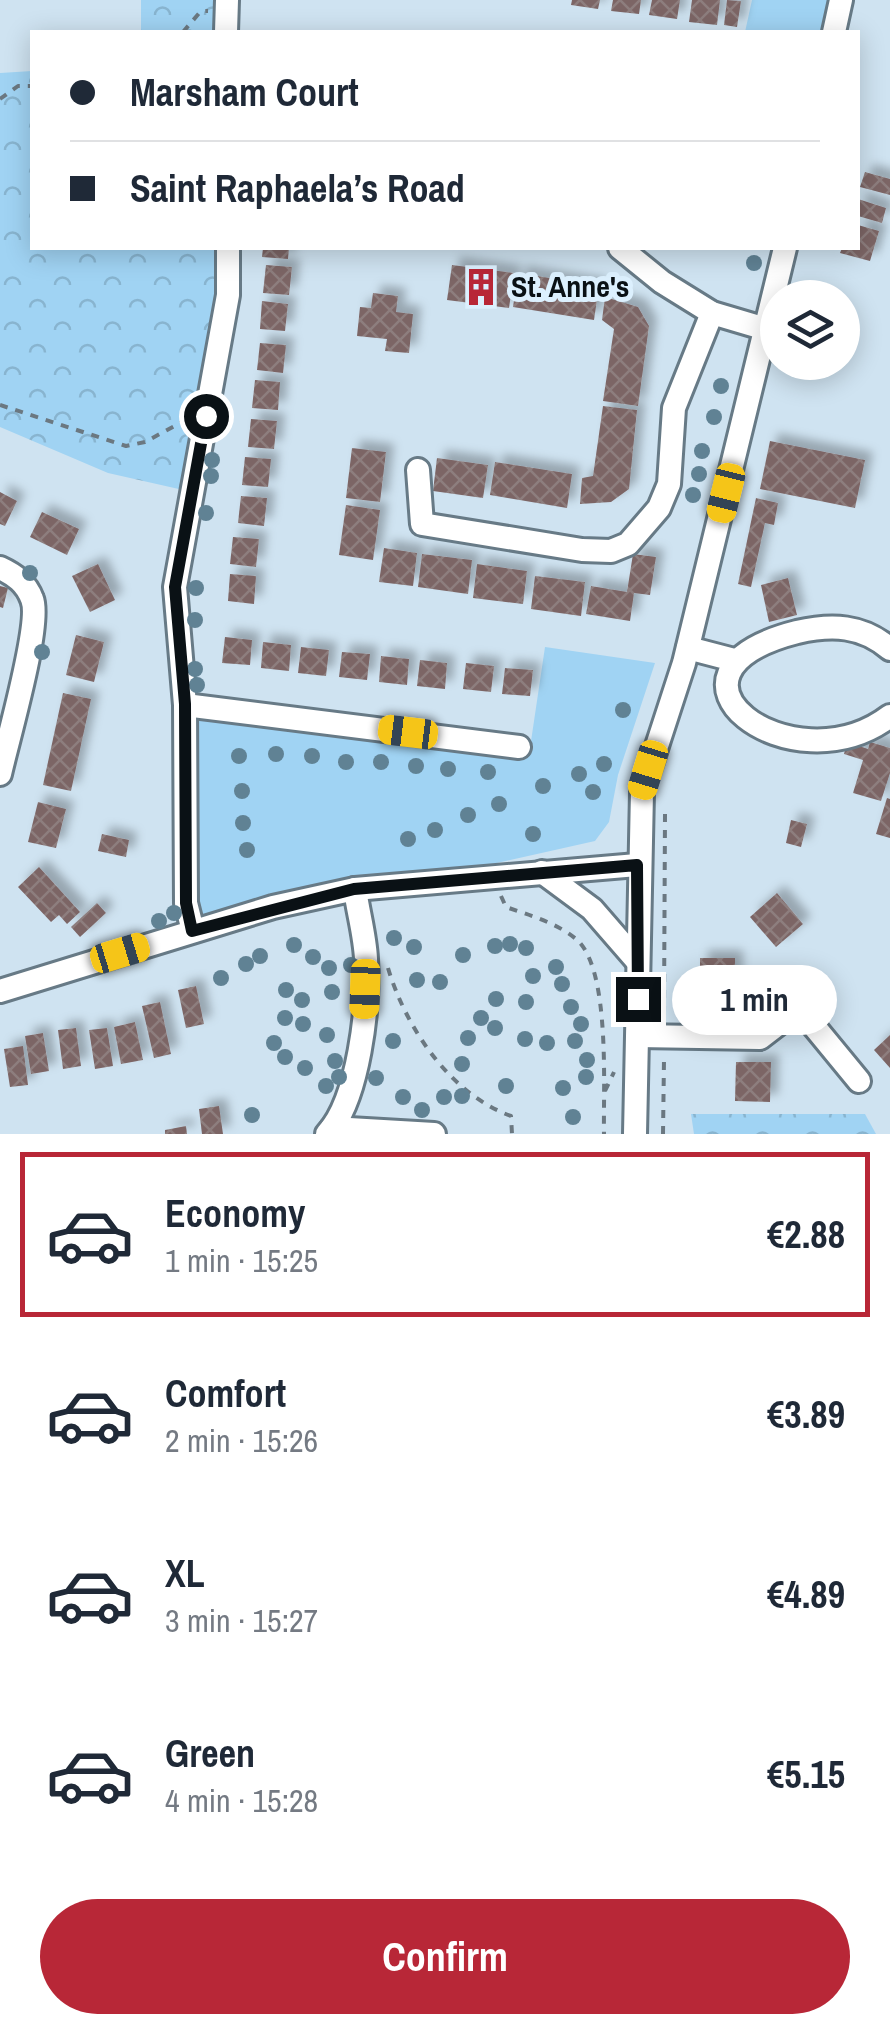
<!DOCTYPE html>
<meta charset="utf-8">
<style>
:root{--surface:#fff;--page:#f2f2f3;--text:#1f2937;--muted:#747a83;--line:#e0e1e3;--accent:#b82737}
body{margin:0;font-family:"Archivo Narrow",sans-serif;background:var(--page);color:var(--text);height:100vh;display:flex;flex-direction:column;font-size:38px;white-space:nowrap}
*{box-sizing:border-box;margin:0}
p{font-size:32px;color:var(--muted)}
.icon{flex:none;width:55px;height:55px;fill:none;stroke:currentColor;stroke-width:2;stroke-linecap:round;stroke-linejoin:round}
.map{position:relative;height:1134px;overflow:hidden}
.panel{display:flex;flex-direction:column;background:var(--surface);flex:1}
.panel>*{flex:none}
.banner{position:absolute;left:30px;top:30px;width:830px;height:220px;border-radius:0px;box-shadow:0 5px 25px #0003;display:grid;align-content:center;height:220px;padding:0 40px;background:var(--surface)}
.tools{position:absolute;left:760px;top:280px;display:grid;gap:20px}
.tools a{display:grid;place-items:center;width:100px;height:100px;border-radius:50%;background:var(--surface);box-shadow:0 5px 25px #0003;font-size:50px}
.end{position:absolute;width:45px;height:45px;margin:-22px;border:12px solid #0a1115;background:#fff;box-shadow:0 0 0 5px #fff}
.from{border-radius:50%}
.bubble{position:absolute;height:70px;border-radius:35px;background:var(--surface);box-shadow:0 5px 25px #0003;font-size:32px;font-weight:700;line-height:70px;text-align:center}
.car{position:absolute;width:30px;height:60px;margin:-30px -15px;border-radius:12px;box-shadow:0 0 8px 2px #0007;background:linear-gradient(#f5c518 24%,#345 0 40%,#f5c518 0 76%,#345 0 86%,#f5c518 0)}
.banner b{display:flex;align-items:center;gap:35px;height:95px;font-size:38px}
.banner b+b{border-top:2px solid var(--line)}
.banner i{width:25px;height:25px;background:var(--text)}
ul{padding:18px 0 0;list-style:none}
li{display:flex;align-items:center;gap:30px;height:165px;margin:0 20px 15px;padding:0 20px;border:5px solid transparent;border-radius:0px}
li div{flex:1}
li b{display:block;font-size:38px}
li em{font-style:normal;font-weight:700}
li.active{border-color:var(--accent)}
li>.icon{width:90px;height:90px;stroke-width:1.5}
.button{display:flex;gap:20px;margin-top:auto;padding:20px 40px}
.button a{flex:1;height:115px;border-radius:60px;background:var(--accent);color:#fff;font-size:40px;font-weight:700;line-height:115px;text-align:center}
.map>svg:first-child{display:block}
.grass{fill:#a0d3f3}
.park{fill:url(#park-crowns)}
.building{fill:url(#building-cross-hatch);filter:url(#shadow)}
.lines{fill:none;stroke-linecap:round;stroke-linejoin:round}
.minor-casing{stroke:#677a86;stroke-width:28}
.path{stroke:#6b7881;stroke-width:4;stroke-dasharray:8 8;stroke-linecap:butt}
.minor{stroke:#fff;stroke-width:22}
.tree{fill:#608294}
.route{stroke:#0a1115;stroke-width:12}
.labels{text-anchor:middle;stroke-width:10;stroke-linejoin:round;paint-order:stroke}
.poi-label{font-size:30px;font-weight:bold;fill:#0a1115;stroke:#dcf0fe;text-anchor:start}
</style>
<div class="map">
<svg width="890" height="1134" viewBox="0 0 890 1134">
<defs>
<pattern id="park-crowns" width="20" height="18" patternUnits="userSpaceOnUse" patternTransform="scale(2.5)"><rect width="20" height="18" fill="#a0d3f3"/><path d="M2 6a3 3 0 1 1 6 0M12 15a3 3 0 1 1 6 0" fill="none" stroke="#88b4cf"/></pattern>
<pattern id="building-cross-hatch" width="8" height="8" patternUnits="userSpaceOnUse" patternTransform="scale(2.5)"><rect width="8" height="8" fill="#7c6565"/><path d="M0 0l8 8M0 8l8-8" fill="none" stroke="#8d7e7e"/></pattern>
<filter id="shadow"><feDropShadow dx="8" dy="-8" stdDeviation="5" flood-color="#0004"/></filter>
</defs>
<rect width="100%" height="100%" fill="#cfe3f1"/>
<g class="grass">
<polygon points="752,0 841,0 834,32 745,32"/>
<polygon points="545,647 655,663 618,775 609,822 595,841 193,931 185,705 530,748"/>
</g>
<g class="park">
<rect x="141" y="0" width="85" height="32"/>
<polygon points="32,71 32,248 227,248 192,492 108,473 0,427 0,73"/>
<polygon points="691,1114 865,1114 876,1134 694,1134"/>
</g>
<g class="building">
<polygon points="572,0 600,0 598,9 571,5"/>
<polygon points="613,0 641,0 639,14 611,11"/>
<polygon points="652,0 680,0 677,19 649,15"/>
<polygon points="692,0 720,0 717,25 689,22"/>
<polygon points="727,0 741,1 737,27 724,25"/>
<polygon points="865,172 890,179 890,195 860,187"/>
<polygon points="858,199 886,208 882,223 858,216"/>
<polygon points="858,225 879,231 870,261 840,253 842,248 858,248"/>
<polygon points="263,248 289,248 288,259 262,257"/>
<polygon points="266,265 292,267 289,295 263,293"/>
<polygon points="452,265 514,273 509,308 447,300"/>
<polygon points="518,273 599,286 594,320 513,307"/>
<polygon points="373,293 398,296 396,312 413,314 409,353 385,351 387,339 357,336 360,307 371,308"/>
<polygon points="605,297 638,307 649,326 638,406 603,401 614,329 602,320"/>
<polygon points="262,301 288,304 285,331 260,329"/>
<polygon points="260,343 286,345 283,373 257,370"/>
<polygon points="255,380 280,382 278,410 252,408"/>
<polygon points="603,406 637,410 629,489 611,502 580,504 582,478 593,476"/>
<polygon points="251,419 277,421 274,449 248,447"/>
<polygon points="770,441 865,460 855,508 760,489"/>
<polygon points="352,448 386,452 380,502 346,498"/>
<polygon points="245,457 271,459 268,487 242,485"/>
<polygon points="437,458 488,465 483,498 433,491"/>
<polygon points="495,462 572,474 567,508 490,495"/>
<polygon points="0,492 17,501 5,526 0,524"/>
<polygon points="241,496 267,498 264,526 238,523"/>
<polygon points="756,498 778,503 774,525 765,523 751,587 738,584"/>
<polygon points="346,505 380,510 373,560 339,555"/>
<polygon points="42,512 79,529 67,555 30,537"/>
<polygon points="233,537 259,539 256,567 230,564"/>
<polygon points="384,548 417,553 413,586 379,582"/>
<polygon points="422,554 472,560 468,594 418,587"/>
<polygon points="633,554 656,557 650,595 634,593 630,621 586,614 591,586 627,592"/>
<polygon points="98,564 115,600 90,612 72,576"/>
<polygon points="477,564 527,571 523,604 473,598"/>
<polygon points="230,574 256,576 254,604 228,601"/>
<polygon points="535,576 585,582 581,616 531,609"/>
<polygon points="788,578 797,615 769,622 761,585"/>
<polygon points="0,586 8,588 3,608 0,607"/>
<polygon points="76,635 104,642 94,682 66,675"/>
<polygon points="225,637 252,640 250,665 222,663"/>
<polygon points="263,642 291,645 289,671 261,668"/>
<polygon points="301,647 329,650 326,676 298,673"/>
<polygon points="342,652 370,654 367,680 339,677"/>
<polygon points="381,656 409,659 407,685 379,682"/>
<polygon points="420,660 447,663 445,689 417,686"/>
<polygon points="466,663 494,666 491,692 463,689"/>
<polygon points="505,668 533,670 530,696 502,694"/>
<polygon points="63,693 91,699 71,791 43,785"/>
<polygon points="847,742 868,749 870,742 890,748 890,773 881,801 853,793 863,760 844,754"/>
<polygon points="887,798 890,799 890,838 876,834"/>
<polygon points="38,802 66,809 56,848 28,842"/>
<polygon points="791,820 807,824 801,847 786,843"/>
<polygon points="102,834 129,840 126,857 98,851"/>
<polygon points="39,867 80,912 67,924 59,915 51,922 18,887"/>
<polygon points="777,893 803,924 776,947 750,917"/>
<polygon points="97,903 106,913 80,937 71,927"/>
<polygon points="700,958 735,958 735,1017 691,1017 691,986 700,986"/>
<polygon points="196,986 204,1024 186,1028 178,990"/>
<polygon points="160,1002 171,1054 154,1058 142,1006"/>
<polygon points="135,1022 143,1060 121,1064 114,1027"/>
<polygon points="76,1028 81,1066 63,1069 58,1030"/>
<polygon points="107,1028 113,1066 95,1069 89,1030"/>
<polygon points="43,1033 49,1071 31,1074 25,1036"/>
<polygon points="890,1035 890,1068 874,1050"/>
<polygon points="23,1046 28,1085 10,1087 4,1049"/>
<polygon points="736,1062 771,1062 770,1102 735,1101"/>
<polygon points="219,1106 223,1134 202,1134 199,1109"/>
<polygon points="186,1126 187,1134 165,1134 165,1130"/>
</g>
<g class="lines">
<g class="minor-casing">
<g id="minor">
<polyline points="226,32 227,0"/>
<polyline points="834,32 841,0"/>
<polyline points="620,248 662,282 712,313 766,329"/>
<polyline points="418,470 422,524 582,550 611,551 628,544 659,508 669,484 674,408 712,313"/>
<path d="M 0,568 C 15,575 26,583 32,599 C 42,623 7,742 0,774"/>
<polyline points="688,648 734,660"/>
<path d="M 890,649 C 862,625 832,624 797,632 C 635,673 791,791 890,716"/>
<polyline points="185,705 519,747"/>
<polyline points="542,872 592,909 638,962"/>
<polyline points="193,931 186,903 185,705 175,587 228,295 228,248"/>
<polyline points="0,991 273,907 355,889 637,865"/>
<polyline points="638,1036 760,1038 799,1008 859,1081"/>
<polyline points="332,1128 434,1134"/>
<path d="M 327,1134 C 359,1099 369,1006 366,959 C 365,936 358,912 355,889"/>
<polyline points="635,1134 642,792 684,663 785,248"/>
</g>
</g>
<g class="path">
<polyline points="183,32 201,11 208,11"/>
<polyline points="0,99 18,86 32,86"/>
<polyline points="0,405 126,446 145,442 182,422"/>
<path d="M 501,896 L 506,907 C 529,915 557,923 576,939 C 611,968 603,1090 604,1134"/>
<path d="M 388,968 C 406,1028 450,1094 511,1116 L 512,1134"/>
<polyline points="664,1014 665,814"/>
<polyline points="605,1091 614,1072"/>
<polyline points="663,1134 664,1059"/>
</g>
<use href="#minor" class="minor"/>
</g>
<g class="tree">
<circle cx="754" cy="263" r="8"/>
<circle cx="721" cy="386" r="8"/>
<circle cx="714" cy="417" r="8"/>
<circle cx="702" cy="451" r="8"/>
<circle cx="212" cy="460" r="8"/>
<circle cx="699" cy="474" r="8"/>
<circle cx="211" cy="476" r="8"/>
<circle cx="693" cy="495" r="8"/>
<circle cx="206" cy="513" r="8"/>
<circle cx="30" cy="573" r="8"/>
<circle cx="196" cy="588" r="8"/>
<circle cx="195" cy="620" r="8"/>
<circle cx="42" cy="652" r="8"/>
<circle cx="195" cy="669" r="8"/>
<circle cx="197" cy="685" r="8"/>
<circle cx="623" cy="710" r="8"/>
<circle cx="276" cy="754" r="8"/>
<circle cx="239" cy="756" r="8"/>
<circle cx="312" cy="756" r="8"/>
<circle cx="346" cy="762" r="8"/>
<circle cx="381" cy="762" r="8"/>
<circle cx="604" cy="764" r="8"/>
<circle cx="416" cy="766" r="8"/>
<circle cx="448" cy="769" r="8"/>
<circle cx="488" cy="772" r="8"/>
<circle cx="579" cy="774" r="8"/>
<circle cx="543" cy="786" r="8"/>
<circle cx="242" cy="791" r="8"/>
<circle cx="593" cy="792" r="8"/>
<circle cx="499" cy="804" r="8"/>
<circle cx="468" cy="815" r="8"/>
<circle cx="243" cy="823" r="8"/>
<circle cx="435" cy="830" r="8"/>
<circle cx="533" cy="834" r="8"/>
<circle cx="408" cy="839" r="8"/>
<circle cx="247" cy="850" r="8"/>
<circle cx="174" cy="913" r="8"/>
<circle cx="159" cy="921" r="8"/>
<circle cx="394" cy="938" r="8"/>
<circle cx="510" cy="944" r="8"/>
<circle cx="294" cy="945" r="8"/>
<circle cx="495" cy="946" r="8"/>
<circle cx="414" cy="947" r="8"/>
<circle cx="526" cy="948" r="8"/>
<circle cx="463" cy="955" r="8"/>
<circle cx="260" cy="956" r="8"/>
<circle cx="313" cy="957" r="8"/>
<circle cx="246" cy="964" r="8"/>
<circle cx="351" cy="965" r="8"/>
<circle cx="556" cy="967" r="8"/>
<circle cx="329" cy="968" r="8"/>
<circle cx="533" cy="976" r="8"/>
<circle cx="221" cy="978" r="8"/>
<circle cx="417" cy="980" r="8"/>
<circle cx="440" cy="982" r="8"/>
<circle cx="562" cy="984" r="8"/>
<circle cx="286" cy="990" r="8"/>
<circle cx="332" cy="992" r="8"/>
<circle cx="496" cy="999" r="8"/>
<circle cx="302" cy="1000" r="8"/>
<circle cx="526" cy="1002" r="8"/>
<circle cx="571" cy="1007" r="8"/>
<circle cx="285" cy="1018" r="8"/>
<circle cx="481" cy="1018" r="8"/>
<circle cx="303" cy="1024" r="8"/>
<circle cx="581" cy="1024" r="8"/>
<circle cx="495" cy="1028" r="8"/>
<circle cx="327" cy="1035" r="8"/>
<circle cx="468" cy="1038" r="8"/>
<circle cx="525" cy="1039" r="8"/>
<circle cx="393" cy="1041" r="8"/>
<circle cx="575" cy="1041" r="8"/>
<circle cx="274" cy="1043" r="8"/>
<circle cx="547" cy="1043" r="8"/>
<circle cx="285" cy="1057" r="8"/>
<circle cx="587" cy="1060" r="8"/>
<circle cx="335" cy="1061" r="8"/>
<circle cx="462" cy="1064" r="8"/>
<circle cx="305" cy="1068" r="8"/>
<circle cx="339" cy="1077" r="8"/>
<circle cx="586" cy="1077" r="8"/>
<circle cx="376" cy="1078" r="8"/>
<circle cx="326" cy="1086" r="8"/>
<circle cx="506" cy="1086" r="8"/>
<circle cx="563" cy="1088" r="8"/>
<circle cx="462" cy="1096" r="8"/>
<circle cx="403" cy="1097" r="8"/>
<circle cx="444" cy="1097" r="8"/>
<circle cx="422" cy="1110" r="8"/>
<circle cx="252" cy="1115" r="8"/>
<circle cx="573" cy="1117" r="8"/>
</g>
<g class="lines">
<polyline class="route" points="206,416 175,587 185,704 186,903 192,931 354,889 637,865 638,999"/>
</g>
<defs>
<g id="building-bare" transform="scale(3)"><path d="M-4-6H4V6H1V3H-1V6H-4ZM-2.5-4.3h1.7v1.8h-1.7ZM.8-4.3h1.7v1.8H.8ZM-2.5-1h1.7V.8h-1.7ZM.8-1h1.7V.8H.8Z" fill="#b82737" stroke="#dcf0fe" stroke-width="2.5" paint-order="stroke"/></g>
</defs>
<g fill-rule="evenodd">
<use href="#building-bare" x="481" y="287"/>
</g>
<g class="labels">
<g class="poi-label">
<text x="511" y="297">St. Anne's</text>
</g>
</g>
</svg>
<div class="tools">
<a><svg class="icon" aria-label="layers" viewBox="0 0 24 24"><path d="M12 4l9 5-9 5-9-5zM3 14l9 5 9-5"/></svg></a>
</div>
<i class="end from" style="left:206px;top:416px"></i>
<i class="end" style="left:638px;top:999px"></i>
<div class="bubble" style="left:672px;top:965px;width:165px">1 min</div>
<i class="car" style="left:726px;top:493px;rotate:194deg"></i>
<i class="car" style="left:408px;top:732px;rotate:277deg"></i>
<i class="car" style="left:648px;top:770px;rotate:197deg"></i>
<i class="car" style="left:120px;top:953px;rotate:73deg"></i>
<i class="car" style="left:365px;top:989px;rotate:182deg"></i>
<div class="banner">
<b><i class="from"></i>Marsham Court</b>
<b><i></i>Saint Raphaela’s Road</b>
</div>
</div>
<section class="panel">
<ul>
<li class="active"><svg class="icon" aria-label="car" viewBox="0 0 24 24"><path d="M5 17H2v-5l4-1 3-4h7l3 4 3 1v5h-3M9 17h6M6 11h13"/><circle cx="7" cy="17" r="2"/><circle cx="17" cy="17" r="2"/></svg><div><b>Economy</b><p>1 min · 15:25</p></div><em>€2.88</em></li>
<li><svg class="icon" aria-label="car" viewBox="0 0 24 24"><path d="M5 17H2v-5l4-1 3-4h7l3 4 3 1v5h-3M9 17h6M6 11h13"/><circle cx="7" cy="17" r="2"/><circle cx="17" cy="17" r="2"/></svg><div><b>Comfort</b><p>2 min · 15:26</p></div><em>€3.89</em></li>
<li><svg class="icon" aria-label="car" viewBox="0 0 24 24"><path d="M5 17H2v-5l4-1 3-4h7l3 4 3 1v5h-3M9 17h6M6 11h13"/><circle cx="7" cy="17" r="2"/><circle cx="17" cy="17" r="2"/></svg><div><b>XL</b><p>3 min · 15:27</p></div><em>€4.89</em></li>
<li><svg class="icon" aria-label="car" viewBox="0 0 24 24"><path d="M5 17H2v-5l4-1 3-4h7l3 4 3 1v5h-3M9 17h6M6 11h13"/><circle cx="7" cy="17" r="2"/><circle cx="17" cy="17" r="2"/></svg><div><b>Green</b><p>4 min · 15:28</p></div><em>€5.15</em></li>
</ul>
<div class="button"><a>Confirm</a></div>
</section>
